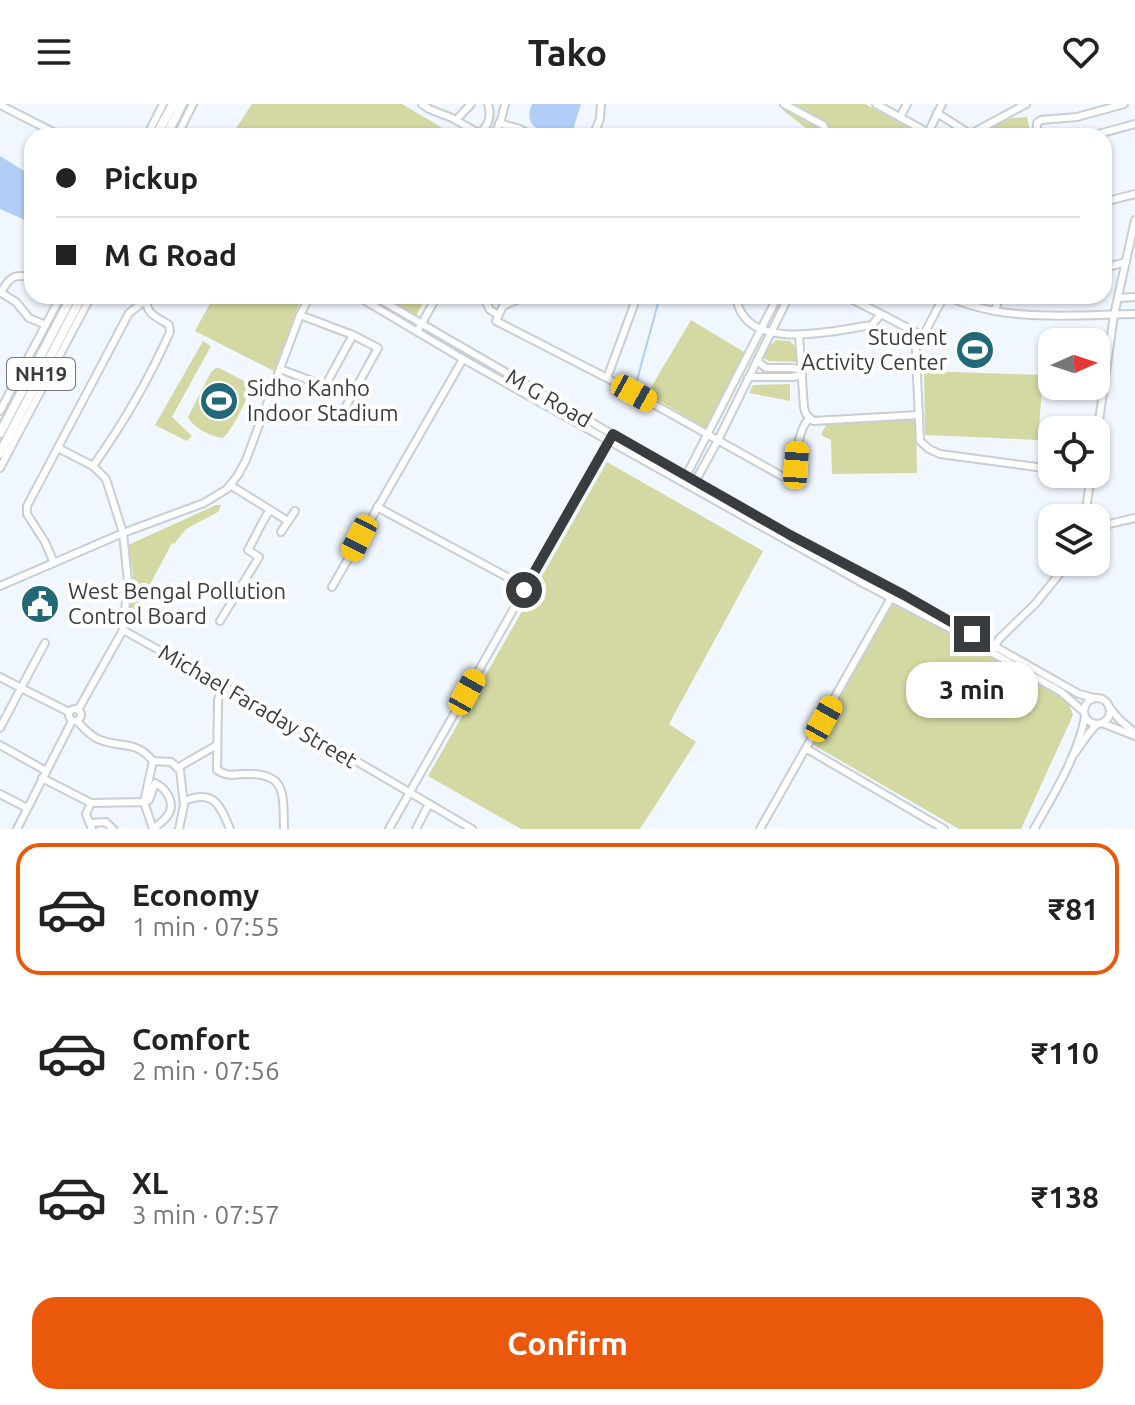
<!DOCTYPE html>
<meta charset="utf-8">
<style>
:root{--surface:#fff;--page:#f2f2f2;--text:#222;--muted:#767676;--line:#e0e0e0;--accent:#ea580c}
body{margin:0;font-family:Ubuntu,sans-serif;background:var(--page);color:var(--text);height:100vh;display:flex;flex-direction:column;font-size:30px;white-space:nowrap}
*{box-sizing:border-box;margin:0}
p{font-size:26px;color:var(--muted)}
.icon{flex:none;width:44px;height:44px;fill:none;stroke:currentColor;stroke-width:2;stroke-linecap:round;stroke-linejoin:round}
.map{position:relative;height:725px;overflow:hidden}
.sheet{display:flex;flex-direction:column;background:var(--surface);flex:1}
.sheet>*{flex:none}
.top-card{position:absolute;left:24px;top:24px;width:1088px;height:176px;border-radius:24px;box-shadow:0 2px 6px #0004;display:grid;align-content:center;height:176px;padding:0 32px;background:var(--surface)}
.needle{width:52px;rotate:87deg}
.fabs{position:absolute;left:1038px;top:224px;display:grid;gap:16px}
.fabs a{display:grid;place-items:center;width:72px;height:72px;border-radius:16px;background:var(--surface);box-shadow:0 2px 6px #0004;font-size:40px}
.end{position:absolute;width:36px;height:36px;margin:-18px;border:10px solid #393c3f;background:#fff;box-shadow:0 0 0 4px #fff}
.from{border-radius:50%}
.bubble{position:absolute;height:56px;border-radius:24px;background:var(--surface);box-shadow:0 2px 6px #0004;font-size:26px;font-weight:600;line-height:56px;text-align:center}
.car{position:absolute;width:24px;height:48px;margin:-24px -12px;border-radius:10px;box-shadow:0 0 6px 2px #0007;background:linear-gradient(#f5c518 24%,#345 0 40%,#f5c518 0 76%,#345 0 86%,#f5c518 0)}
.top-card b{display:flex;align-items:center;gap:28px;height:76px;font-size:30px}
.top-card b+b{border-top:2px solid var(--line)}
.top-card i{width:20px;height:20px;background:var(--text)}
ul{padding:14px 0 0;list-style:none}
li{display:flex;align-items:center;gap:24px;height:132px;margin:0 16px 12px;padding:0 16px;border:4px solid transparent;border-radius:24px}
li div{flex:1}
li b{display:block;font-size:30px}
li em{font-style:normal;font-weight:600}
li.current{border-color:var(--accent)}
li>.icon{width:72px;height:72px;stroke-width:1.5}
.cta{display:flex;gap:16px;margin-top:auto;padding:16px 32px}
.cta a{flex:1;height:92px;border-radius:24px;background:var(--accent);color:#fff;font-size:32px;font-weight:600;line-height:92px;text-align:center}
header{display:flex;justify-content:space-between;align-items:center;height:104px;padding:0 32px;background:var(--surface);font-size:36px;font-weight:600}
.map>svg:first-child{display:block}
.green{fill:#d4d9a3}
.water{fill:#b2cef8}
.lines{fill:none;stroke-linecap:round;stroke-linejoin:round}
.stream{stroke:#b2cef8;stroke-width:2}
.minor-casing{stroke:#c7cfd5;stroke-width:10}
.highway-casing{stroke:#c7cfd5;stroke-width:12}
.minor{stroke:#fff;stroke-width:6}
.highway{stroke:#fff;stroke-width:8}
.route{stroke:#393c3f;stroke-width:10}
.labels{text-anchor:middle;stroke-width:8;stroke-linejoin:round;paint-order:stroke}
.shield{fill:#fff;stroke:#747679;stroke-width:2}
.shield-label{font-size:20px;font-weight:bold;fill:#393c3f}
.poi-label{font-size:22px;fill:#393c3f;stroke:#fff;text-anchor:start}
.street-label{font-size:22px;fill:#393c3f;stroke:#fff}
</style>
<header><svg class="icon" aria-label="menu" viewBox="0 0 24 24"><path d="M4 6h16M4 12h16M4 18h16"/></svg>Tako<svg class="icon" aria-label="heart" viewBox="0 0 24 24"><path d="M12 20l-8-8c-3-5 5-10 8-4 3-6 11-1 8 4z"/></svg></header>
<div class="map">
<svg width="1135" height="725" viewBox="0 0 1135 725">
<rect width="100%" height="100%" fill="#f0f7fe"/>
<g class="green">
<polygon points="252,0 402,0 456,32 231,32"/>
<polygon points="780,0 865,0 925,32 816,32 784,7"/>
<polygon points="1027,13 1031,32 975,32 1011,14"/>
<polygon points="214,192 302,192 274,267 195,227"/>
<polygon points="380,192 427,192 416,212"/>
<polygon points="691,216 744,248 706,324 647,290"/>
<polygon points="776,236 790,237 798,246 798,258 769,257 763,254 766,245"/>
<polygon points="203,237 211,242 172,313 192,332 187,337 155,321"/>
<path d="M 216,264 L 219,264 L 248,279 L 250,282 C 248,296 233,324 223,334 C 211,333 192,323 188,313 L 211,268 Z"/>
<polygon points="924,267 1043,271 1038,336 925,331"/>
<polygon points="790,280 790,297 749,289 753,281"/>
<polygon points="916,314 917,369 832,370 831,336 821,331 827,319"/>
<polygon points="607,358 763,447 669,620 696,638 640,725 521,725 428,672"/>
<polygon points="216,401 221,401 218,408 186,425 174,440 172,439 130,518 129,510 133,469 128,441"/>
<polygon points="893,496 1066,592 1073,611 1021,725 959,725 810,639"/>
</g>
<g class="water">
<path d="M 532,0 L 581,0 L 571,32 C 551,32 520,27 532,0 Z"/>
<polygon points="0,52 32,72 32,119 0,105"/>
</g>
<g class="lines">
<polyline class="stream" points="634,287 660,192"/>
<g class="minor-casing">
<g id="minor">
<polyline points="422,0 429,5 452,14 484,32"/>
<polyline points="784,0 823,21 830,32"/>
<polyline points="876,0 934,32"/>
<polyline points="0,1 61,32"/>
<polyline points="937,9 970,30"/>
<polyline points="900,13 907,0"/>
<polyline points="456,16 471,0"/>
<polyline points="499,19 520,25 532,32"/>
<path d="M 480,29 C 489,21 492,12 488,0"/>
<polyline points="928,29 942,0"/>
<polyline points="147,32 163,0"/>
<polyline points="177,32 193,0"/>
<polyline points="494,32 501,16 505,0"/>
<polyline points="593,32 600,15 601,0"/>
<polyline points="967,32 1026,0"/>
<polyline points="1037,32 1037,19 1041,16 1077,13 1124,0"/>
<polyline points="1091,32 1135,20"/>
<polyline points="1104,98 1135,90"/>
<polyline points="1104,164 1126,158"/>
<polyline points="0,188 16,198 29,214 46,221"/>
<path d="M 1,189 C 9,173 14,170 32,173"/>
<polyline points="357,192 463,255 859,477 947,523 1033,572 1061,588 1083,607"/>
<polyline points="374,192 686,373 812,443 904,491 1079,590 1095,594"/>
<polyline points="483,192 490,206 498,211"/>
<path d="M 526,192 L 503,202 L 496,217 L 607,274 L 796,380 C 798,357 794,333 809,314"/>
<polyline points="845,192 881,210"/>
<path d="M 947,192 C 1004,219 1074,211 1135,210"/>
<polyline points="1118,194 1135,193"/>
<path d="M 738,201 C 753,248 836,226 872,221 L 881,210 L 923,232 L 944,192"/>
<polyline points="995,206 1000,192"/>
<polyline points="417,228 437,192"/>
<polyline points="915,228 920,337 929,345 940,350 1052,365"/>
<polyline points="799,232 804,304 806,310 813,317 919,311"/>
<polyline points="757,257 766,264 793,264 801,266"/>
<polyline points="280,265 325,282 353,231 300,211"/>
<polyline points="607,274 634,201 630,192"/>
<polyline points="748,274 751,273 792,273 802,271"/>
<polyline points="0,307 61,192"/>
<polyline points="340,313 378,244 353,231"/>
<polyline points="1096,338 1114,211 1135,116"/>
<polyline points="58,344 93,362 106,375 123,429 128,478 123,526"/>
<path d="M 93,362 C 123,320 149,275 170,228 L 169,221 C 157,213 145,210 147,195"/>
<polyline points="0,364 91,192"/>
<polyline points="685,374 778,192"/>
<polyline points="695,378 718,336 789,192"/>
<polyline points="230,381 288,417"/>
<polyline points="377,403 511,475 524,486"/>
<polyline points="1085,414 1091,370"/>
<polyline points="1096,423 1135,414"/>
<polyline points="281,428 295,407"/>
<polyline points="54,459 45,438 27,410 27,402 129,209 142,199 147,192"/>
<polyline points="0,482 123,429 204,399 227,385 238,371 246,356 300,211 310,192"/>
<polyline points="332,483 463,255"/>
<path d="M 220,517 L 259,453 L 248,446 C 256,432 261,419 270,406"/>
<polyline points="45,539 21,584 69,608"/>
<polyline points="994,544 999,535 1036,499 1069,458"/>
<polyline points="0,573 21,584 0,624"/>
<path d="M 222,582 L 218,596 L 217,666 C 226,672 231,671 242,670 C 287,668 283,688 284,725"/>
<circle cx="1097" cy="607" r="13"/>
<polyline points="1109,603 1119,615 1135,629"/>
<circle cx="75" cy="611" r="6"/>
<polyline points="78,606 123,526 334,644 472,725"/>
<path d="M 77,617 C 83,623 90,632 98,635 C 120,645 135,635 153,657 L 171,658 L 180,666 L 184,701 L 179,725"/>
<polyline points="1102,619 1135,632"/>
<polyline points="0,641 46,667"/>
<polyline points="807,645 944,725"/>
<polyline points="1075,649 1089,629 1097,620"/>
<polyline points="177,664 217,641"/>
<path d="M 42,674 L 91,699 L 144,698 L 149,696 L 155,679 C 166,684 176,699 168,711 C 165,716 158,721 153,725 L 144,698 L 153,657"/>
<polyline points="0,690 27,704"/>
<path d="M 184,697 C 213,685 220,700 230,725"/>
<polyline points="91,699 86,710 92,725"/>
<polyline points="91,719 106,718 113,725"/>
<polyline points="17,725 72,617"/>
<polyline points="389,725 611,333"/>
<polyline points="416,725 429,700"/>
<polyline points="760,725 891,494"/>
<path d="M 1034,725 C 1054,690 1077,653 1085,613"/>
</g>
</g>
<g class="highway-casing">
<g id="highway">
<polyline points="156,32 173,0"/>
<polyline points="166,32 182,0"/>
<polyline points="0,329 72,192"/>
<polyline points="0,349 82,192"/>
</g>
</g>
<use href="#minor" class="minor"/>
<use href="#highway" class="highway"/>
</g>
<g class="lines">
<polyline class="route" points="524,486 613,330 790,431 904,491 972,530"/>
</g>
<defs>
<g id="stadium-disc" transform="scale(2)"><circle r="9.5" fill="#226977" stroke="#fff"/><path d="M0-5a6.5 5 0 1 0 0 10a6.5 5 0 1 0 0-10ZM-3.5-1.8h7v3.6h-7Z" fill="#fff"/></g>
<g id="civic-disc" transform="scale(2)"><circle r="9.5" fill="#226977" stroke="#fff"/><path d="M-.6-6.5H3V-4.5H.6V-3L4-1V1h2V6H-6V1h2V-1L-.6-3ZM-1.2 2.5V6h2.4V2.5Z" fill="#fff"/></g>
</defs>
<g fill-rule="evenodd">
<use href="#stadium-disc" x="975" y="246"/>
<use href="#stadium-disc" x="219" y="297"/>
<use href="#civic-disc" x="40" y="500"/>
</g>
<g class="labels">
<rect class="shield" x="7" y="254" width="68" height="32" rx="6"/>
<g class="shield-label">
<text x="41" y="277">NH19</text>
</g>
<g class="poi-label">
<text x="947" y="241" text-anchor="end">Student<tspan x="947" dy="25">Activity Center</tspan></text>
<text x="247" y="292">Sidho Kanho<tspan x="247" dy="25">Indoor Stadium</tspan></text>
<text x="68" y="495">West Bengal Pollution<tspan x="68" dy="25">Control Board</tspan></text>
</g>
<g class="street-label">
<text transform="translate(549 294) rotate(30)" y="8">M G Road</text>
<text transform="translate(258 602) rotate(30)" y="8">Michael Faraday Street</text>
</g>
</g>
</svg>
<div class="fabs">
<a><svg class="needle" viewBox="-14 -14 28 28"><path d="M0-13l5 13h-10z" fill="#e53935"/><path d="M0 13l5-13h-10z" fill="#767676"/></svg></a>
<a><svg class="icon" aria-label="locate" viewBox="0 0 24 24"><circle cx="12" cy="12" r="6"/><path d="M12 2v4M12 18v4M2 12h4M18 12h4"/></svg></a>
<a><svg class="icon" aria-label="layers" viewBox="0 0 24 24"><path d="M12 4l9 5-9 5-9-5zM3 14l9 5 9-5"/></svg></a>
</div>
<i class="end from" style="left:524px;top:486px"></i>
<i class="end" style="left:972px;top:530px"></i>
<div class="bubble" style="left:906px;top:558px;width:132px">3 min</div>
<i class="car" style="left:634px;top:289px;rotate:119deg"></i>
<i class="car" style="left:796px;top:361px;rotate:4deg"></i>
<i class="car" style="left:359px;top:434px;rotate:207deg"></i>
<i class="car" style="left:467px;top:588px;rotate:29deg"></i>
<i class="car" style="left:824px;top:615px;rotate:29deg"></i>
<div class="top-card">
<b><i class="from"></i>Pickup</b>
<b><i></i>M G Road</b>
</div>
</div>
<section class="sheet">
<ul>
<li class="current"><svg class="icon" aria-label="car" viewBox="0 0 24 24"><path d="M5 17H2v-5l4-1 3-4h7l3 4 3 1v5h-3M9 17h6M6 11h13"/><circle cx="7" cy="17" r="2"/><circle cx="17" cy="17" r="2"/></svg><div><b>Economy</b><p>1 min · 07:55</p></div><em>₹81</em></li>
<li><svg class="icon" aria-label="car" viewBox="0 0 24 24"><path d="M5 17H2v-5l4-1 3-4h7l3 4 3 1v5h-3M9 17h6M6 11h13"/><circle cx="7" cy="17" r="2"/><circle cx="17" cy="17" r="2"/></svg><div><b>Comfort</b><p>2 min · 07:56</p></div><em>₹110</em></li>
<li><svg class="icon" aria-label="car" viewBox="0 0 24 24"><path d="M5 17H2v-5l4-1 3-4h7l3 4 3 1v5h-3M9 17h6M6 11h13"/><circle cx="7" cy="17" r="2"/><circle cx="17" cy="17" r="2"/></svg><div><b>XL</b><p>3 min · 07:57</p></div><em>₹138</em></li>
</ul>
<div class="cta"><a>Confirm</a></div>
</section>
